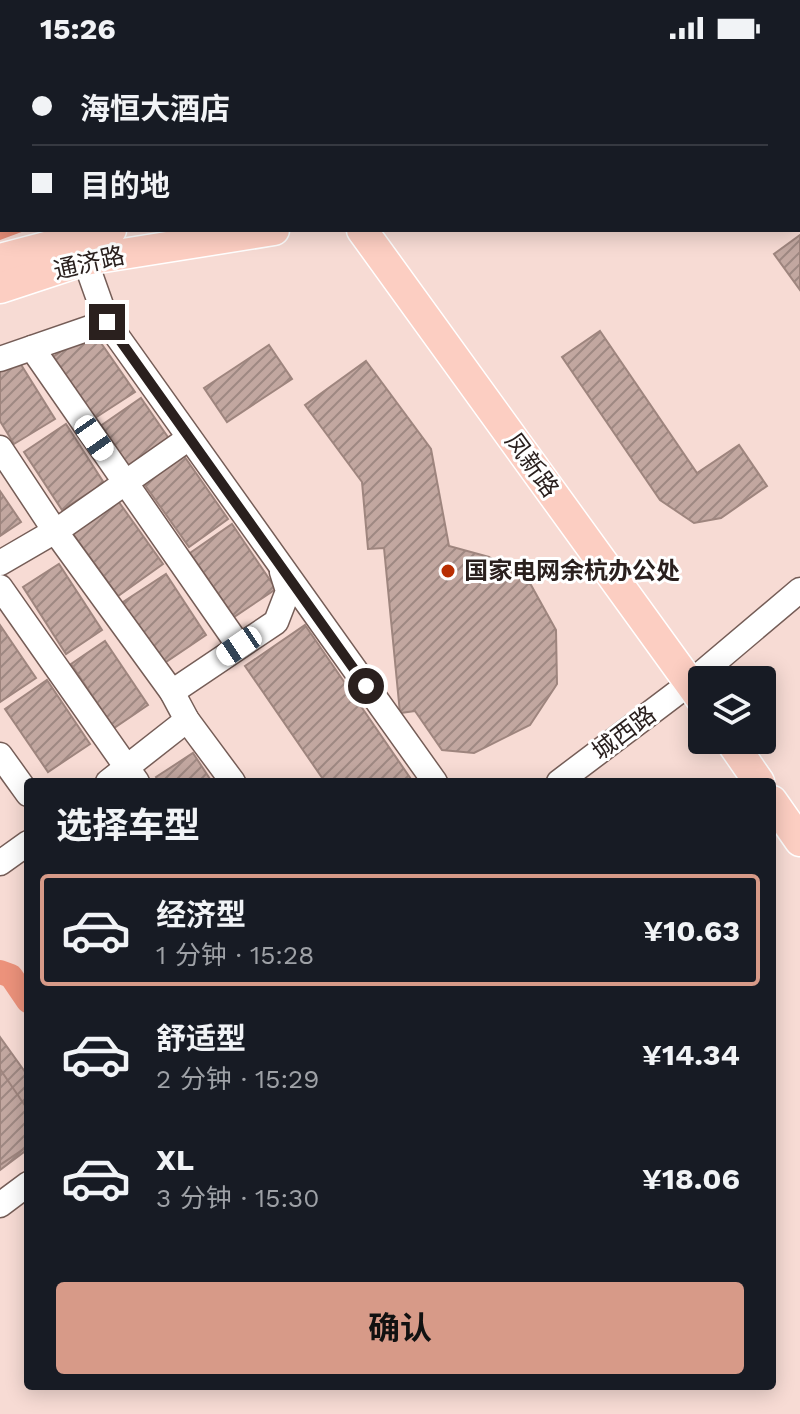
<!DOCTYPE html>
<html lang="zh">
<meta charset="utf-8">
<style>
:root{--surface:#171b24;--page:#20242c;--text:#f1f3f6;--muted:#9ea1a6;--line:#363941;--accent:#d79a88}
body{margin:0;font-family:"Work Sans","Noto Sans SC",sans-serif;background:var(--page);color:var(--text);height:100vh;display:flex;flex-direction:column;font-size:30px;white-space:nowrap}
*{box-sizing:border-box;margin:0}
p{font-size:26px;color:var(--muted)}
.icon{flex:none;width:44px;height:44px;fill:none;stroke:currentColor;stroke-width:2;stroke-linecap:round;stroke-linejoin:round}
.map{position:relative;flex:1;overflow:hidden}
.details{position:absolute;left:24px;top:722px;width:752px;height:612px;display:flex;flex-direction:column;background:var(--surface);border-radius:8px;box-shadow:0 4px 20px #0003}
.details>*{flex:none}
.hud{position:absolute;left:0px;top:0px;width:800px;height:176px;box-shadow:0 4px 20px #0003;display:grid;align-content:center;height:176px;padding:0 32px;background:var(--surface)}
.fabs{position:absolute;left:688px;top:610px;display:grid;gap:16px}
.fabs a{display:grid;place-items:center;width:88px;height:88px;border-radius:8px;background:var(--surface);box-shadow:0 4px 20px #0003;font-size:40px}
.end{position:absolute;width:36px;height:36px;margin:-18px;border:10px solid #2a201e;background:#fff;box-shadow:0 0 0 4px #fff}
.from{border-radius:50%}
.car{position:absolute;width:24px;height:48px;margin:-24px -12px;border-radius:10px;box-shadow:0 0 6px 2px #0007;background:linear-gradient(#fff 24%,#345 0 40%,#fff 0 76%,#345 0 86%,#fff 0)}
.hud b{display:flex;align-items:center;gap:28px;height:76px;font-size:30px}
.hud b+b{border-top:2px solid var(--line)}
.hud i{width:20px;height:20px;background:var(--text)}
ul{padding:0;list-style:none}
li{display:flex;align-items:center;gap:24px;height:112px;margin:0 16px 12px;padding:0 16px;border:4px solid transparent;border-radius:8px}
li div{flex:1}
li b{display:block;font-size:30px}
li em{font-style:normal;font-weight:700}
li.on{border-color:var(--accent)}
li>.icon{width:72px;height:72px;stroke-width:1.5}
h2{padding:0 32px;font-size:36px;line-height:96px}
.action{display:flex;gap:16px;margin-top:auto;padding:16px 32px}
.action a{flex:1;height:92px;border-radius:8px;background:var(--accent);color:#111;font-size:32px;font-weight:700;line-height:92px;text-align:center}
.status{display:flex;justify-content:space-between;align-items:center;height:56px;padding:0 40px;background:var(--surface);direction:ltr}
.status svg{height:22px;fill:currentColor}
.map>svg:first-child{display:block}
.forest{fill:url(#forest-firs)}
.lines{fill:none;stroke-linecap:round;stroke-linejoin:round}
.canal{stroke:#ec927b;stroke-width:24}
.building{fill:url(#building-hatch);stroke:#9e857e;stroke-width:2}
.minor-casing{stroke:#755d57;stroke-width:27}
.major-casing{stroke:#fff;stroke-width:33}
.minor{stroke:#fff;stroke-width:24}
.major{stroke:#fccec2;stroke-width:30}
.route{stroke:#2a201e;stroke-width:10}
.poi-dot{fill:#b82e02;stroke:#fff;stroke-width:3}
.labels{text-anchor:middle;stroke-width:6;stroke-linejoin:round;paint-order:stroke}
.street-label{font-size:24px;fill:#2a201e;stroke:#fff}
.poi-label{font-size:24px;font-weight:bold;fill:#2a201e;stroke:#fff;text-anchor:start}
</style>
<div class="status"><b>15:26</b><svg viewBox="0 0 49 12"><path d="M0 12V9h3v3zM5 12V6h3v6zM10 12V3h3v9zM15 12V0h3v12zM26 1h20v11H26zM47 4h2v5h-2z"/></svg></div>
<div class="map">
<svg width="800" height="1358" viewBox="0 0 800 1358">
<defs>
<pattern id="forest-firs" width="22" height="20" patternUnits="userSpaceOnUse" patternTransform="scale(2)"><rect width="22" height="20" fill="#e68d77"/><path d="M5 1l3.5 6h-7zM16 11l3.5 6h-7z" fill="#bb7361"/></pattern>
<pattern id="building-hatch" width="6" height="6" patternUnits="userSpaceOnUse" patternTransform="scale(2)"><rect width="6" height="6" fill="#c2a7a0"/><path d="M-1 1l2-2M0 6l6-6M5 7l2-2" fill="none" stroke="#9e8882"/></pattern>
</defs>
<rect width="100%" height="100%" fill="#f7dbd4"/>
<polygon class="forest" points="0,0 521,0 2,2 2,174 27,174 0,184"/>
<g class="lines">
<polyline class="canal" points="0,916 11,920 28,945"/>
</g>
<g class="building">
<polygon points="800,179 800,234 774,198"/>
<polygon points="92,274 135,336 92,364 50,303"/>
<polygon points="600,275 697,417 739,389 767,430 721,462 694,467 660,444 562,301"/>
<polygon points="269,289 292,323 227,366 204,332"/>
<polygon points="15,299 55,363 14,388 0,365 0,309"/>
<polygon points="366,305 431,393 449,490 489,501 531,529 556,574 557,628 530,669 474,697 442,694 415,655 400,657 384,492 368,493 362,426 305,349"/>
<polygon points="141,342 172,387 130,416 99,371"/>
<polygon points="66,368 104,427 62,454 24,396"/>
<polygon points="182,397 228,463 189,491 142,425"/>
<polygon points="0,435 21,466 0,480"/>
<polygon points="116,442 163,508 118,540 71,475"/>
<polygon points="232,468 276,533 234,561 190,497"/>
<polygon points="59,508 102,574 66,598 23,531"/>
<polygon points="166,518 206,579 160,610 120,548"/>
<polygon points="0,569 36,622 0,646"/>
<polygon points="305,569 413,726 325,726 245,610"/>
<polygon points="105,585 148,649 114,672 71,608"/>
<polygon points="47,624 90,688 48,716 5,653"/>
<polygon points="193,697 212,726 159,726 156,721"/>
<polygon points="0,981 28,1020 28,1093 0,1114"/>
<polygon points="0,1013 28,1054 28,1090 0,1109"/>
</g>
<g class="lines">
<g class="minor-casing">
<g id="minor">
<polyline points="85,204 107,266 435,726"/>
<polyline points="32,292 239,590"/>
<polyline points="0,303 107,266"/>
<polyline points="0,392 55,475 172,636 187,664 233,726"/>
<polyline points="0,507 62,471 189,382"/>
<polyline points="0,531 137,726"/>
<polyline points="172,636 276,566 288,535 282,516"/>
<polyline points="0,699 28,738"/>
<polyline points="108,726 187,664"/>
<polyline points="559,726 690,627 800,534"/>
<polyline points="0,807 28,787"/>
<polyline points="0,1149 28,1128"/>
</g>
</g>
<g class="major-casing">
<g id="major">
<polyline points="715,2 722,0"/>
<polyline points="798,11 800,11"/>
<polyline points="362,174 702,644"/>
<polyline points="0,203 111,174"/>
<polyline points="0,232 85,204 274,174"/>
<polyline points="730,684 759,726"/>
<polyline points="772,745 800,785"/>
</g>
</g>
<use href="#minor" class="minor"/>
<use href="#major" class="major"/>
</g>
<g class="lines">
<polyline class="route" points="107,266 366,630"/>
</g>
<circle class="poi-dot" cx="448" cy="515" r="8"/>
<g class="labels">
<g class="street-label">
<text transform="translate(89 207) rotate(-13)" y="8">通济路</text>
<text transform="translate(532 409) rotate(54)" y="8">凤新路</text>
<text transform="translate(624 677) rotate(-37)" y="8">城西路</text>
</g>
<g class="poi-label">
<text x="464" y="523">国家电网余杭办公处</text>
</g>
</g>
</svg>
<div class="fabs">
<a><svg class="icon" aria-label="layers" viewBox="0 0 24 24"><path d="M12 4l9 5-9 5-9-5zM3 14l9 5 9-5"/></svg></a>
</div>
<i class="end from" style="left:366px;top:630px"></i>
<i class="end" style="left:107px;top:266px"></i>
<i class="car" style="left:94px;top:382px;rotate:145deg"></i>
<i class="car" style="left:239px;top:590px;rotate:236deg"></i>
<div class="hud">
<b><i class="from"></i>海恒大酒店</b>
<b><i></i>目的地</b>
</div>
<section class="details">
<h2>选择车型</h2>
<ul>
<li class="on"><svg class="icon" aria-label="car" viewBox="0 0 24 24"><path d="M5 17H2v-5l4-1 3-4h7l3 4 3 1v5h-3M9 17h6M6 11h13"/><circle cx="7" cy="17" r="2"/><circle cx="17" cy="17" r="2"/></svg><div><b>经济型</b><p>1 分钟 · 15:28</p></div><em>¥10.63</em></li>
<li><svg class="icon" aria-label="car" viewBox="0 0 24 24"><path d="M5 17H2v-5l4-1 3-4h7l3 4 3 1v5h-3M9 17h6M6 11h13"/><circle cx="7" cy="17" r="2"/><circle cx="17" cy="17" r="2"/></svg><div><b>舒适型</b><p>2 分钟 · 15:29</p></div><em>¥14.34</em></li>
<li><svg class="icon" aria-label="car" viewBox="0 0 24 24"><path d="M5 17H2v-5l4-1 3-4h7l3 4 3 1v5h-3M9 17h6M6 11h13"/><circle cx="7" cy="17" r="2"/><circle cx="17" cy="17" r="2"/></svg><div><b>XL</b><p>3 分钟 · 15:30</p></div><em>¥18.06</em></li>
</ul>
<div class="action"><a>确认</a></div>
</section>
</div>
